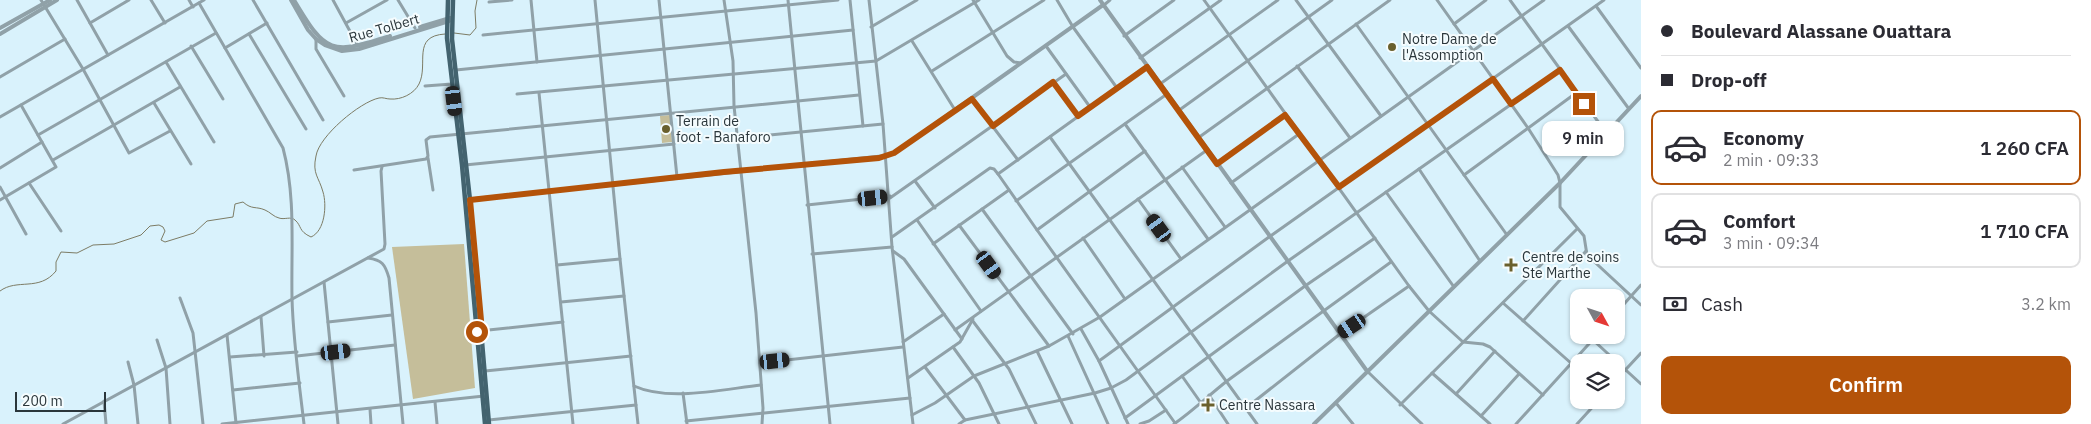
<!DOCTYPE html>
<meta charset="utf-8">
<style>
:root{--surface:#fff;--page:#f7f7f7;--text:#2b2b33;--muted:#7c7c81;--line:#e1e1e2;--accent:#b45309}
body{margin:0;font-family:"IBM Plex Sans",sans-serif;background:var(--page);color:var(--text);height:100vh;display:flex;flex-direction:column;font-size:19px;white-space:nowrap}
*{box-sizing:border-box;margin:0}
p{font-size:16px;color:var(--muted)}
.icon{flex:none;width:28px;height:28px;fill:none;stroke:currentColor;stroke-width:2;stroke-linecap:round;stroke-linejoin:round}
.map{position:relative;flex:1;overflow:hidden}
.panel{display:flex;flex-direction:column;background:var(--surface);width:450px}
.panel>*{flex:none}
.guide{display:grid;align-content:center;height:110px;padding:0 20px;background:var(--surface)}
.needle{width:32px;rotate:130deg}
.tools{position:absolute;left:1570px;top:289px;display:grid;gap:10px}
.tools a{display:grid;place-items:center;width:55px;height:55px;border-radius:10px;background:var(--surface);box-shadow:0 1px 4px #0004;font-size:25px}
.scale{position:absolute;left:15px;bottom:12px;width:91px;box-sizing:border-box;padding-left:5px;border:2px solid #2a363b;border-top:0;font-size:14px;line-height:18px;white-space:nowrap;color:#2a363b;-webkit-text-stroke:4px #f5fcfe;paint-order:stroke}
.end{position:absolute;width:22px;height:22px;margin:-11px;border:6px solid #b45309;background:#fff;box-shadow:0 0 0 2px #fff}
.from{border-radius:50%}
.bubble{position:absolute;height:35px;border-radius:10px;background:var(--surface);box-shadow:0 1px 4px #0004;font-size:16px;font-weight:600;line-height:35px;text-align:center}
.car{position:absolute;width:15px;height:30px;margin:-15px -8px;border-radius:6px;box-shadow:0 0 4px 1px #0007;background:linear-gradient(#222 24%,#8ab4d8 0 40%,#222 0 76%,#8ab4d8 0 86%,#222 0)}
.guide b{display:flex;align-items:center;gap:18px;height:48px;font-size:19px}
.guide b+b{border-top:1px solid var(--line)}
.guide i{width:12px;height:12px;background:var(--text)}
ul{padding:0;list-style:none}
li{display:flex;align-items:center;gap:15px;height:75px;margin:0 10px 8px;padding:0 10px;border:2px solid var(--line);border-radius:10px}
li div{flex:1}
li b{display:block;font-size:19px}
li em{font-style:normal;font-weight:600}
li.active{border-color:var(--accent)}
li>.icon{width:45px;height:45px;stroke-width:1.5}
.pay{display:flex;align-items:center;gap:12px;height:55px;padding:0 20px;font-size:19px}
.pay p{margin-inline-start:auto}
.primary-button{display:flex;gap:10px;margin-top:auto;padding:10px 20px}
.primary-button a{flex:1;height:58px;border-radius:10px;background:var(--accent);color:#fff;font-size:20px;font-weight:600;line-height:58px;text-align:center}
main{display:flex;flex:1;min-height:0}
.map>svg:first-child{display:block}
.green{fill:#c5be9a}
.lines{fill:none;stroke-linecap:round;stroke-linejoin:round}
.stream{stroke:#7d7c65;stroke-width:1}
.minor{stroke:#90a1a8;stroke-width:3}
.tertiary{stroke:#90a1a8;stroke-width:4}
.primary{stroke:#43636f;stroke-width:4.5}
.route{stroke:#b45309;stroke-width:6}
.poi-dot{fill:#6a602d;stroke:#f5fcfe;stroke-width:2}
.labels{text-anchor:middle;stroke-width:4;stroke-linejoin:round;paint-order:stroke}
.street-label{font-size:14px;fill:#2a363b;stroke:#f5fcfe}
.poi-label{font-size:14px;fill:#2a363b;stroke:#f5fcfe;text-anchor:start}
</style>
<main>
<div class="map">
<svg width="1641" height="424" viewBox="0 0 1641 424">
<rect width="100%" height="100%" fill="#d9f2fc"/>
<g class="green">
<polygon points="670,115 672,142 662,143 660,116"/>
<polygon points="464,244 475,388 413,399 392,247"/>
</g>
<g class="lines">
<g class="stream">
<polyline points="454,33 470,35 476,28 475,11 477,0"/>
<path d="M 0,291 C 17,278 39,292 56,271 L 56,262 L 61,252 L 77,253 L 93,245 L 114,244 L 141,235 L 150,226 L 159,225 L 163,227 L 165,231 L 161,240 L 165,242 L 194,233 L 207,221 L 233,217 L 235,204 L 243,202 C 252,210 256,206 265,210 C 270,212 274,217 279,218 C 284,220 291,216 295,220 C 302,226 298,231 311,237 C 325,231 327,205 323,192 C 319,177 312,174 316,156 C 319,136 360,102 379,98 C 383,97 386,99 390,99 C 401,100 414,94 419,84 C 429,64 411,36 445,34"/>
</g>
<g class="minor">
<polyline points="41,0 83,69 129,153 170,131"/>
<polyline points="77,0 108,55"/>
<polyline points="151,0 165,23"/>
<polyline points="189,0 193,7"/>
<polyline points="253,0 323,120"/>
<polyline points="333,0 358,46"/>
<polyline points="398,0 415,28"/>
<polyline points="531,0 537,62"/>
<polyline points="595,0 620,259 638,424"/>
<polyline points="659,0 677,177"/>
<polyline points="724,0 733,61 734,106 756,313 763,408 762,424"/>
<polyline points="788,0 830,424"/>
<polyline points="850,0 863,126"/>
<polyline points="869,0 883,124 892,247 913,424"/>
<polyline points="973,0 1007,56 1014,62 1021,63"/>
<polyline points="1057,0 1073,27 1117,88"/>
<polyline points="1204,0 1409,286 1429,311 1463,342 1483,344 1490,347 1543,395"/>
<polyline points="1296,0 1381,116"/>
<polyline points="1437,0 1528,128 1558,175 1560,183 1560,207 1584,236 1587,255 1641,305"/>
<polyline points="1510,0 1607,134"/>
<polyline points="489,2 512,0"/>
<path d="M 199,3 L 283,148 C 296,197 291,248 292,298 C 293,339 299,382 304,424"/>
<polyline points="1104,5 1110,0"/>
<polyline points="1596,6 1641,68"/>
<polyline points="90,23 129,0"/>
<polyline points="346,23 387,0"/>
<polyline points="1356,24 1507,235"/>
<polyline points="1454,24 1486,0"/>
<polyline points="1568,26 1629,109"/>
<polyline points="871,27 917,0"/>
<polyline points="249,34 306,129"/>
<polyline points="483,35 838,0"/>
<polyline points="1124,36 1174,0"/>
<polyline points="316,39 316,49 344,96"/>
<polyline points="912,41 955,110"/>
<polyline points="191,46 223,99"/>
<polyline points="1046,46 1090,107"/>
<polyline points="225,48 267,23"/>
<polyline points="1140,58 1221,0"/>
<polyline points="166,62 214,142"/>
<polyline points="1297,66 1350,138"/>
<polyline points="456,70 853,30"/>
<polyline points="932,71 1044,0"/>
<polyline points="0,77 65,39"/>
<polyline points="1053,83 1078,116"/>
<polyline points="1160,84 1278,0"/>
<polyline points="425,86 452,84"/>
<polyline points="539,93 573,424"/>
<polyline points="517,94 876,61 979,0"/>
<polyline points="972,99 1018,160"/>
<polyline points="154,103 191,164"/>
<polyline points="1178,111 1332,0"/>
<polyline points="0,117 204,0"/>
<polyline points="1125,124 1208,239"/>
<polyline points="38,135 216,33"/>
<polyline points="1050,137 1257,424"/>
<polyline points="738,138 883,124"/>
<polyline points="1198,138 1390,0"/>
<polyline points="1145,151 1037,230 1175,423"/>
<polyline points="428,158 433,190"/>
<polyline points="53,160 180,87"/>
<polyline points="1217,164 1285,115"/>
<polyline points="465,165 674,144"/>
<polyline points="1182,167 1225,227"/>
<polyline points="0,168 42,142"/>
<polyline points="1419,169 1480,261"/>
<polyline points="354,170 426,159 428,156 426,140 430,137 859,95"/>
<polyline points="998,174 1037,230"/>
<polyline points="1464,175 1576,93"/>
<polyline points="915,181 935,208"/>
<polyline points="29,183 61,231"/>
<polyline points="1231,183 1299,134"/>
<polyline points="0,187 26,234"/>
<polyline points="1386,192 1454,287"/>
<polyline points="890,198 1066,74"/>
<polyline points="1138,199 1181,259"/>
<polyline points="0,200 56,167 21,105"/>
<polyline points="1016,201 1167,94"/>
<polyline points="807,205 890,196"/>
<polyline points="982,209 1073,334"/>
<polyline points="917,220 981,311"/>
<polyline points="959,225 1049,346"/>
<polyline points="892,237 990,168 994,169 998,174 1147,67"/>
<polyline points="1083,238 1125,299"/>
<polyline points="933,244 1009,190"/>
<polyline points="893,251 904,259 962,339"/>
<polyline points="812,254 892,247"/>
<path d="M 368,258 C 382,260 385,264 389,278 L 403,424"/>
<polyline points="557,265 620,259"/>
<polyline points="324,282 338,424"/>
<polyline points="180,298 193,333 203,424"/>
<polyline points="561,302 624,296"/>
<polyline points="1503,303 1572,364"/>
<polyline points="1616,313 1641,285"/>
<polyline points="261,317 264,356"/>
<polyline points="972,320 1009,369 1036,424"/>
<polyline points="1523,321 1586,251"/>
<polyline points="328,322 392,315"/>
<polyline points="1081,329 1099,361 1128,424"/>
<polyline points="955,330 1207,150"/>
<polyline points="479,331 563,322"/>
<polyline points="227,335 236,423"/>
<polyline points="1068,336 1108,424"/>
<polyline points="157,340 166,368 170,424"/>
<polyline points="1593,340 1641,384"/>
<polyline points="903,342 944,314"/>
<polyline points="953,347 979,383 999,424"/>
<polyline points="1037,351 1072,424"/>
<polyline points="297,356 395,345"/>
<polyline points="230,357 297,352"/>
<polyline points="1099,361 1269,237 1604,0"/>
<polyline points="128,362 134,385 138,424"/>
<polyline points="760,363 903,347"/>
<polyline points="925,367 965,420"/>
<polyline points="485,371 631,356"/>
<polyline points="1367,371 1422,424"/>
<polyline points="1432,373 1490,424"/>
<polyline points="1182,376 1201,403"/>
<polyline points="908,378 960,342 973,319"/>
<polyline points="1616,380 1641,353"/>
<path d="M 634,386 C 669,402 724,389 761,385"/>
<polyline points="233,390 300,383"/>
<polyline points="683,393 687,424"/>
<polyline points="1456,394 1495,351"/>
<polyline points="1209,395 1228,424"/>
<polyline points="104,401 106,424"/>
<polyline points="435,402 437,424"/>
<polyline points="1336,403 1353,424"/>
<polyline points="1400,405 1577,229"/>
<polyline points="1246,408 1340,334 1409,286"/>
<polyline points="370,409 371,424"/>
<polyline points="912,415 935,403 974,376 1049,346 1100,317 1544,0"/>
<polyline points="1481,416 1519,374"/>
<polyline points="1125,418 1305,286 1375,238"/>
<polyline points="489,420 636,405"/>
<polyline points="686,421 910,398"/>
<polyline points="63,424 384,249 385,244 381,171 382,167"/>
<polyline points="222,424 484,396"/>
<polyline points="959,424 965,420 1095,393 1111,388 1126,380 1288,261 1560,70"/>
<polyline points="1140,424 1149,421 1166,410"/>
<path d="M 1174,424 C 1193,411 1209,395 1227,381 L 1391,262"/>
<polyline points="1516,424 1597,335"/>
<polyline points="1577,424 1599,400"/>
</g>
<g class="tertiary">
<polyline points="291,0 308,30 316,39 325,45 342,51 359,49 449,21"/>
<path d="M 294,0 C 326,54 331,55 390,36"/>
<polyline points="1100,0 1367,371"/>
<polyline points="420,27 450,18"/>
<polyline points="0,28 50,0"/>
<polyline points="0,34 57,0"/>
<polyline points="465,200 886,156 894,153 1103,5"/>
<polyline points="1314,424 1560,183 1641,96"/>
</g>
<g class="primary">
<polyline points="448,0 447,38 462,165 485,424"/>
<polyline points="453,0 452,39 470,200 489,424"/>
</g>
</g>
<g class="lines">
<polyline class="route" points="477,332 482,331 470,200 724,172 879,158 894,153 972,99 993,126 1053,82 1078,116 1147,67 1217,164 1285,115 1339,187 1493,79 1511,104 1560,70 1584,104"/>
</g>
<g class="poi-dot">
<circle cx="1392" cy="47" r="5"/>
<circle cx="666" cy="129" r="5"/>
<path d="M1508.5 257.5h5v5h5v5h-5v5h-5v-5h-5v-5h5z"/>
<path d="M1205.5 397.5h5v5h5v5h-5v5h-5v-5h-5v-5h5z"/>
</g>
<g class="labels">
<g class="street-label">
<text transform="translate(384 28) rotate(-16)" y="5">Rue Tolbert</text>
</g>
<g class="poi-label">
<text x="1402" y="44">Notre Dame de<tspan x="1402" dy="16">l'Assomption</tspan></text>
<text x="676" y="126">Terrain de<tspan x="676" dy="16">foot - Banaforo</tspan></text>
<text x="1522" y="262">Centre de soins<tspan x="1522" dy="16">Ste Marthe</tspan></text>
<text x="1219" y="410">Centre Nassara</text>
</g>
</g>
</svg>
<div class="tools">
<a><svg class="needle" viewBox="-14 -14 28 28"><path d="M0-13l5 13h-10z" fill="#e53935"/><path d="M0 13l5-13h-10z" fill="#7c7c81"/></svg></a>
<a><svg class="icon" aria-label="layers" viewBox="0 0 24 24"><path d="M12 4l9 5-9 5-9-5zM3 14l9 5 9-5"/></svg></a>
</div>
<div class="scale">200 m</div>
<i class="end from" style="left:477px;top:332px"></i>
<i class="end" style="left:1584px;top:104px"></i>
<div class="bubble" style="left:1542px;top:121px;width:82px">9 min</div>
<i class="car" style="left:454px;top:101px;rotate:173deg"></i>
<i class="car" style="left:873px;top:198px;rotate:84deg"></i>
<i class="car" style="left:1159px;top:228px;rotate:324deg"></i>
<i class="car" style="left:989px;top:265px;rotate:144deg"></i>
<i class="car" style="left:1352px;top:326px;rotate:236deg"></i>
<i class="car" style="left:336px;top:352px;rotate:83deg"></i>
<i class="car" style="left:775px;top:361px;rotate:84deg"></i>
</div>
<section class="panel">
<div class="guide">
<b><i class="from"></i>Boulevard Alassane Ouattara</b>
<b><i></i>Drop-off</b>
</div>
<ul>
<li class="active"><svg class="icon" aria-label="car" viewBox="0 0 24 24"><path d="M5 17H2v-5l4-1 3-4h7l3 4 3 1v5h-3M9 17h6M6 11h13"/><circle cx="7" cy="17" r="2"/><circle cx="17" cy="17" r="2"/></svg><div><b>Economy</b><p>2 min · 09:33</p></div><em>1 260 CFA</em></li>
<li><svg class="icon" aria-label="car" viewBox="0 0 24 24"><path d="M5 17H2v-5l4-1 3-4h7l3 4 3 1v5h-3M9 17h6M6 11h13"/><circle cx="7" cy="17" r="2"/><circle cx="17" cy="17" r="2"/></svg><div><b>Comfort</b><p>3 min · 09:34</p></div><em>1 710 CFA</em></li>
</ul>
<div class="pay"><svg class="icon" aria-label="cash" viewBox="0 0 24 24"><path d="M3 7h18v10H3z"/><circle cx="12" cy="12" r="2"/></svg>Cash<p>3.2 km</p></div>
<div class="primary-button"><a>Confirm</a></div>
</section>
</main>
